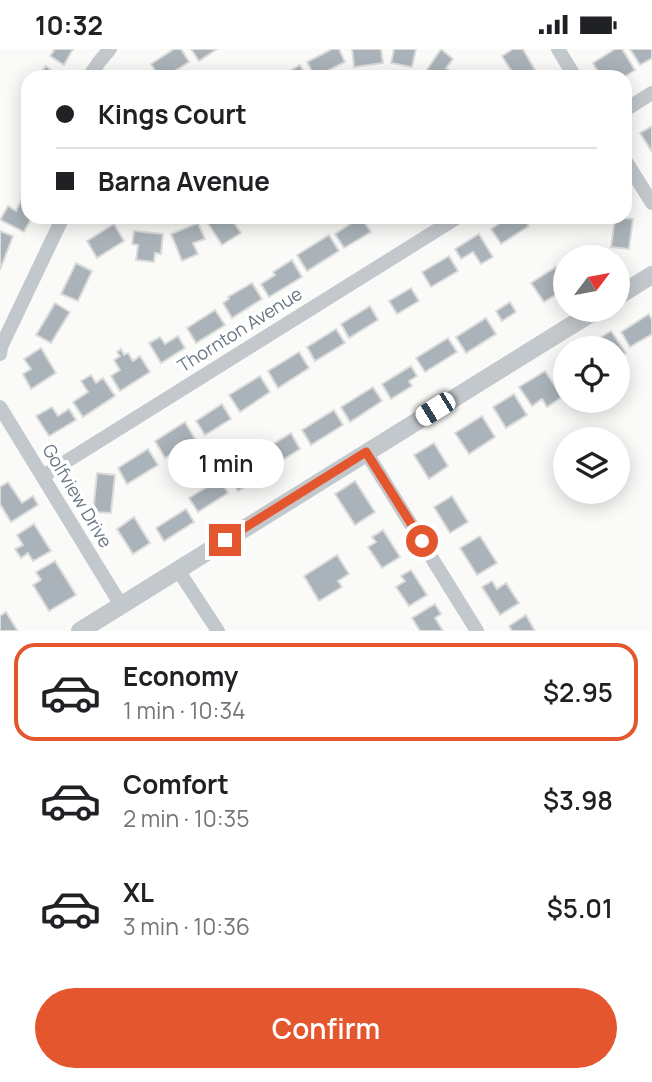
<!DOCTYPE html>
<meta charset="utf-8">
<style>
:root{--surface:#fff;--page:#f2f2f2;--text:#202124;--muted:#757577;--line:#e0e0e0;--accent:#e4572e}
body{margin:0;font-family:Manrope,sans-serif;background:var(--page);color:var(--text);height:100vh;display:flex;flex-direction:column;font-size:26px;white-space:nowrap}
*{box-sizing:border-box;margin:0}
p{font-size:23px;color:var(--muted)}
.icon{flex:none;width:38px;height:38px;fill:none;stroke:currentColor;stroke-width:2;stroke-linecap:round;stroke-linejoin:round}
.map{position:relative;height:582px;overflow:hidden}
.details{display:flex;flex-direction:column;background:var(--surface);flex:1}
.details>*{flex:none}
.banner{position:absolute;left:21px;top:21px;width:611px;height:154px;border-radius:21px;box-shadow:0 4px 18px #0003;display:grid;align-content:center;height:154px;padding:0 35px;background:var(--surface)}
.needle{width:46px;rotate:58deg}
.controls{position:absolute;left:553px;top:196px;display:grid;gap:14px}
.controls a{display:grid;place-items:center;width:77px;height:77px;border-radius:50%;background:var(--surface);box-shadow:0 4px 18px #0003;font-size:35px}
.end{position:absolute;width:32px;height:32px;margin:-16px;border:9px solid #e4572e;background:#fff;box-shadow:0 0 0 4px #fff}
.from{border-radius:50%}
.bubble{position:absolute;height:49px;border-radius:24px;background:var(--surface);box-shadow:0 4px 18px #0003;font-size:23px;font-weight:600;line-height:49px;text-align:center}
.car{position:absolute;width:21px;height:42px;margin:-21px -10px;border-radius:9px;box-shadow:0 0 5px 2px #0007;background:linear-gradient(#fff 24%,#345 0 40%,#fff 0 76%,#345 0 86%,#fff 0)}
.banner b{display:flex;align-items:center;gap:24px;height:66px;font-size:26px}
.banner b+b{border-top:2px solid var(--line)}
.banner i{width:18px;height:18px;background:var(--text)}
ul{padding:12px 0 0;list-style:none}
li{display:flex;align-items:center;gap:21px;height:98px;margin:0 14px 10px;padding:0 21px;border:4px solid transparent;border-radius:21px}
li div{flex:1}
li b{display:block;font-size:26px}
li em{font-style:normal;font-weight:600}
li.active{border-color:var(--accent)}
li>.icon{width:63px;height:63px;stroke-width:1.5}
.button{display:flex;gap:14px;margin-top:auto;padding:14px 35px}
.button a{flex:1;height:80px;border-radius:42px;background:var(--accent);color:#fff;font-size:28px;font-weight:600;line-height:80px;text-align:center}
.status{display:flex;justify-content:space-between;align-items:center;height:49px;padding:0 35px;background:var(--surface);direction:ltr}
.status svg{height:19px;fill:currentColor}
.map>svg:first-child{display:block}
.building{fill:#aab3b9;stroke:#dcdcda;stroke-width:2}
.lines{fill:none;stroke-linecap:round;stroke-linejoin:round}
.minor{stroke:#c3c8cc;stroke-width:14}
.tertiary{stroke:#c3c8cc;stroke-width:18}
.route{stroke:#e4572e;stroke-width:9}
.labels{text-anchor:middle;stroke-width:7;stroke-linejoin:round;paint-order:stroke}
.street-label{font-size:18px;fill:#657683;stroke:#fff}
</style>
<div class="status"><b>10:32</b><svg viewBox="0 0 49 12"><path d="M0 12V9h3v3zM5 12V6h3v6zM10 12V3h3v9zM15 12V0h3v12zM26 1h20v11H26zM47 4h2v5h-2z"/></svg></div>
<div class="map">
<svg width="652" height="582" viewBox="0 0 652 582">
<rect width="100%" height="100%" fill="#fafaf8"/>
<g class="building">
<polygon points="55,0 73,0 64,16 50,7"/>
<polygon points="174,0 181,0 189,13 165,28 159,28 151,15"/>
<polygon points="191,0 217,0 199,12"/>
<polygon points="332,0 339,0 345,13 315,28 307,13"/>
<polygon points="352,0 381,0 383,14 354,18"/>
<polygon points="394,0 416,0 412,18 391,14"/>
<polygon points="441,0 453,10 446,19 458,28 434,28 426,22"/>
<polygon points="513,0 523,0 535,21 524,28 515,28 502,7"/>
<polygon points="615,0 622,0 635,21 624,28 601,28 593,14"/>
<polygon points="630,0 652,0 652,9 640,16"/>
<polygon points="300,16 307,28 280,28"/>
<polygon points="46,17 58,27 57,28 37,28"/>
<polygon points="652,77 652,103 640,84"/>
<polygon points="22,149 28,152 28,168 32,168 24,183 0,171 8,157 16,162"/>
<polygon points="216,168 240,168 233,172 241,184 222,196 207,173"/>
<polygon points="361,168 371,183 344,199 335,185"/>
<polygon points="509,168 523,168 529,177 501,195 491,180"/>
<polygon points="615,168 633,170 629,200 611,198"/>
<polygon points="198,174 205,190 193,194 198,205 182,212 171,185"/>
<polygon points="114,175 124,192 97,209 87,192"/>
<polygon points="0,182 13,187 0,221"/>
<polygon points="134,182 163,185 161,205 155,204 154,213 136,211 138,196 132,195"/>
<polygon points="479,185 493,208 481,215 473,203 461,210 455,200"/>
<polygon points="329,186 339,202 307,222 297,206"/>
<polygon points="449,207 458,222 431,238 422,223"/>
<polygon points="292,211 302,228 269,248 261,235 275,226 273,223"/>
<polygon points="76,214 92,222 78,252 61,245"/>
<polygon points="556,218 565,233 565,240 544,253 531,234"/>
<polygon points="252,234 262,250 232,269 223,254 229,250 228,248"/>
<polygon points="411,239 419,252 397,265 389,252"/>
<polygon points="510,253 516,263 502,272 496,262"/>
<polygon points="55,254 70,263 51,294 36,286"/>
<polygon points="370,257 378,271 349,289 341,275"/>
<polygon points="215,261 225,276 196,294 187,279"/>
<polygon points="649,265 652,271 652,285 630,298 621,283"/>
<polygon points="486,269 496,285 466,304 456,288"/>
<polygon points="336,280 345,294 315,312 307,298"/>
<polygon points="611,282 626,304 618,309 618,299 586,299 586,298"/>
<polygon points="178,287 185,299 161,314 149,294 160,288 165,295"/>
<polygon points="448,289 457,303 425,323 416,309"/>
<polygon points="41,299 56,324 31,340 23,325 31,320 24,310"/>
<polygon points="121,300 124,306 128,304 133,312 140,307 150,323 120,342 111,327 120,321 114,311 120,307 117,303"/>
<polygon points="299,303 309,319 278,339 268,322"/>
<polygon points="565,311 565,330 562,332 554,318"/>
<polygon points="411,317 417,327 409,332 412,337 391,350 382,335"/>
<polygon points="545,322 562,348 547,358 542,350 532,357 519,338"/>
<polygon points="91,326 96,334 103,329 115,347 83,368 73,353 88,343 81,332"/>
<polygon points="260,327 270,343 240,363 229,346"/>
<polygon points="373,338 382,352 350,373 341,358"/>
<polygon points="514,345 527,366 506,379 493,358"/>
<polygon points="222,355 231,370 205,386 196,372"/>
<polygon points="52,358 58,367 69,360 76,371 49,387 36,367"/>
<polygon points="334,361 343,376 311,396 302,381"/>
<polygon points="482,367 495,388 469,405 455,384"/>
<polygon points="185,373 195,390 165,409 155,392"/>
<polygon points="291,384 300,400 273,417 264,401"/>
<polygon points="434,394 448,417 429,430 414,406"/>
<polygon points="148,400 158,416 127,435 118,419"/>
<polygon points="259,411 267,424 238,442 230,429"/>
<polygon points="97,424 115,426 111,464 93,463"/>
<polygon points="220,430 228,444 198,463 189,449"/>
<polygon points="355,432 375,463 355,476 335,445"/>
<polygon points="8,433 22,454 33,447 38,456 11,473 0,455 0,438"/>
<polygon points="452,447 468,473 450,484 434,458"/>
<polygon points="186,460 194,473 164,492 156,479"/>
<polygon points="134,468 150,494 133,505 117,480"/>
<polygon points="34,475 51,502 33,512 28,504 21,509 15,500 23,496 17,486"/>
<polygon points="383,481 400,508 382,519 368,498 376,493 372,488"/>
<polygon points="480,487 497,514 477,526 460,499"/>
<polygon points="337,506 349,525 338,532 342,538 319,552 304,527"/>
<polygon points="55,512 76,546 49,562 33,536 41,531 36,523"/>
<polygon points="411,521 427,546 409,557 396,538 405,532 401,527"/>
<polygon points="492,532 497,540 506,534 519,554 500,566 482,538"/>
<polygon points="435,555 441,565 435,569 443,582 420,582 412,569"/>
<polygon points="6,563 17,581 16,582 0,582 0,567"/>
<polygon points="526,566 535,582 512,582 509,577"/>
</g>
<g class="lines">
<g class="minor">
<polyline points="558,0 575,28"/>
<polyline points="89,28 99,13 110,0"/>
<polyline points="625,61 652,44"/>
<polyline points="625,111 652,154"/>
<polyline points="0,305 1,298 63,168"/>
<polyline points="0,358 121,556"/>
<polyline points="366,403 477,582"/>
<polyline points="43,427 458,168"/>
<polyline points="178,521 218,582"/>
</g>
<g class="tertiary">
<polyline points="618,247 652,226"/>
<polyline points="80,582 596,261"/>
</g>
</g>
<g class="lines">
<polyline class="route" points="225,491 366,403 422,492"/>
</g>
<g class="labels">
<g class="street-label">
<text transform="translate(240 281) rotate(-32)" y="6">Thornton Avenue</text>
<text transform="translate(77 447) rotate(59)" y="6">Golfview Drive</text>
</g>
</g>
</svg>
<div class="controls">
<a><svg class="needle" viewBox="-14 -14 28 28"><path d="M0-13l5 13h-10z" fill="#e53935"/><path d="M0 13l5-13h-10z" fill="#757577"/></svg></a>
<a><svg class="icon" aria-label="locate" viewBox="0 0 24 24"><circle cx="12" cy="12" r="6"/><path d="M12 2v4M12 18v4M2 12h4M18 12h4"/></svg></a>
<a><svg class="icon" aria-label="layers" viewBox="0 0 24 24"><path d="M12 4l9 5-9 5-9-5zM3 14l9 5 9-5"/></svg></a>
</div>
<i class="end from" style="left:422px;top:492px"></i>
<i class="end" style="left:225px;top:491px"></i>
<div class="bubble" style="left:168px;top:390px;width:116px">1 min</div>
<i class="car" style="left:435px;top:360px;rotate:238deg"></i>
<div class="banner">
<b><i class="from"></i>Kings Court</b>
<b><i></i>Barna Avenue</b>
</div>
</div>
<section class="details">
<ul>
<li class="active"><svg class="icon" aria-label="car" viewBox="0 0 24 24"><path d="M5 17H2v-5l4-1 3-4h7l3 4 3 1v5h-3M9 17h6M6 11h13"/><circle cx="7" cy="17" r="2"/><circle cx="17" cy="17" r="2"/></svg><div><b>Economy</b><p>1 min · 10:34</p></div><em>$2.95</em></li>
<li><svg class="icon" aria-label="car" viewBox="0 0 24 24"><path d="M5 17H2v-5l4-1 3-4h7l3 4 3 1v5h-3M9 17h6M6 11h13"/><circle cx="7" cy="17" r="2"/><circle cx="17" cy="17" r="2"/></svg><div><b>Comfort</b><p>2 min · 10:35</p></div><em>$3.98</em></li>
<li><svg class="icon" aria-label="car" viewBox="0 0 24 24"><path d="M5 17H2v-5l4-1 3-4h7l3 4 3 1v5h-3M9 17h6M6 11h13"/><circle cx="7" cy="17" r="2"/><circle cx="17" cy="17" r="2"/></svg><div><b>XL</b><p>3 min · 10:36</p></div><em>$5.01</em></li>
</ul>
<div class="button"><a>Confirm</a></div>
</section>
